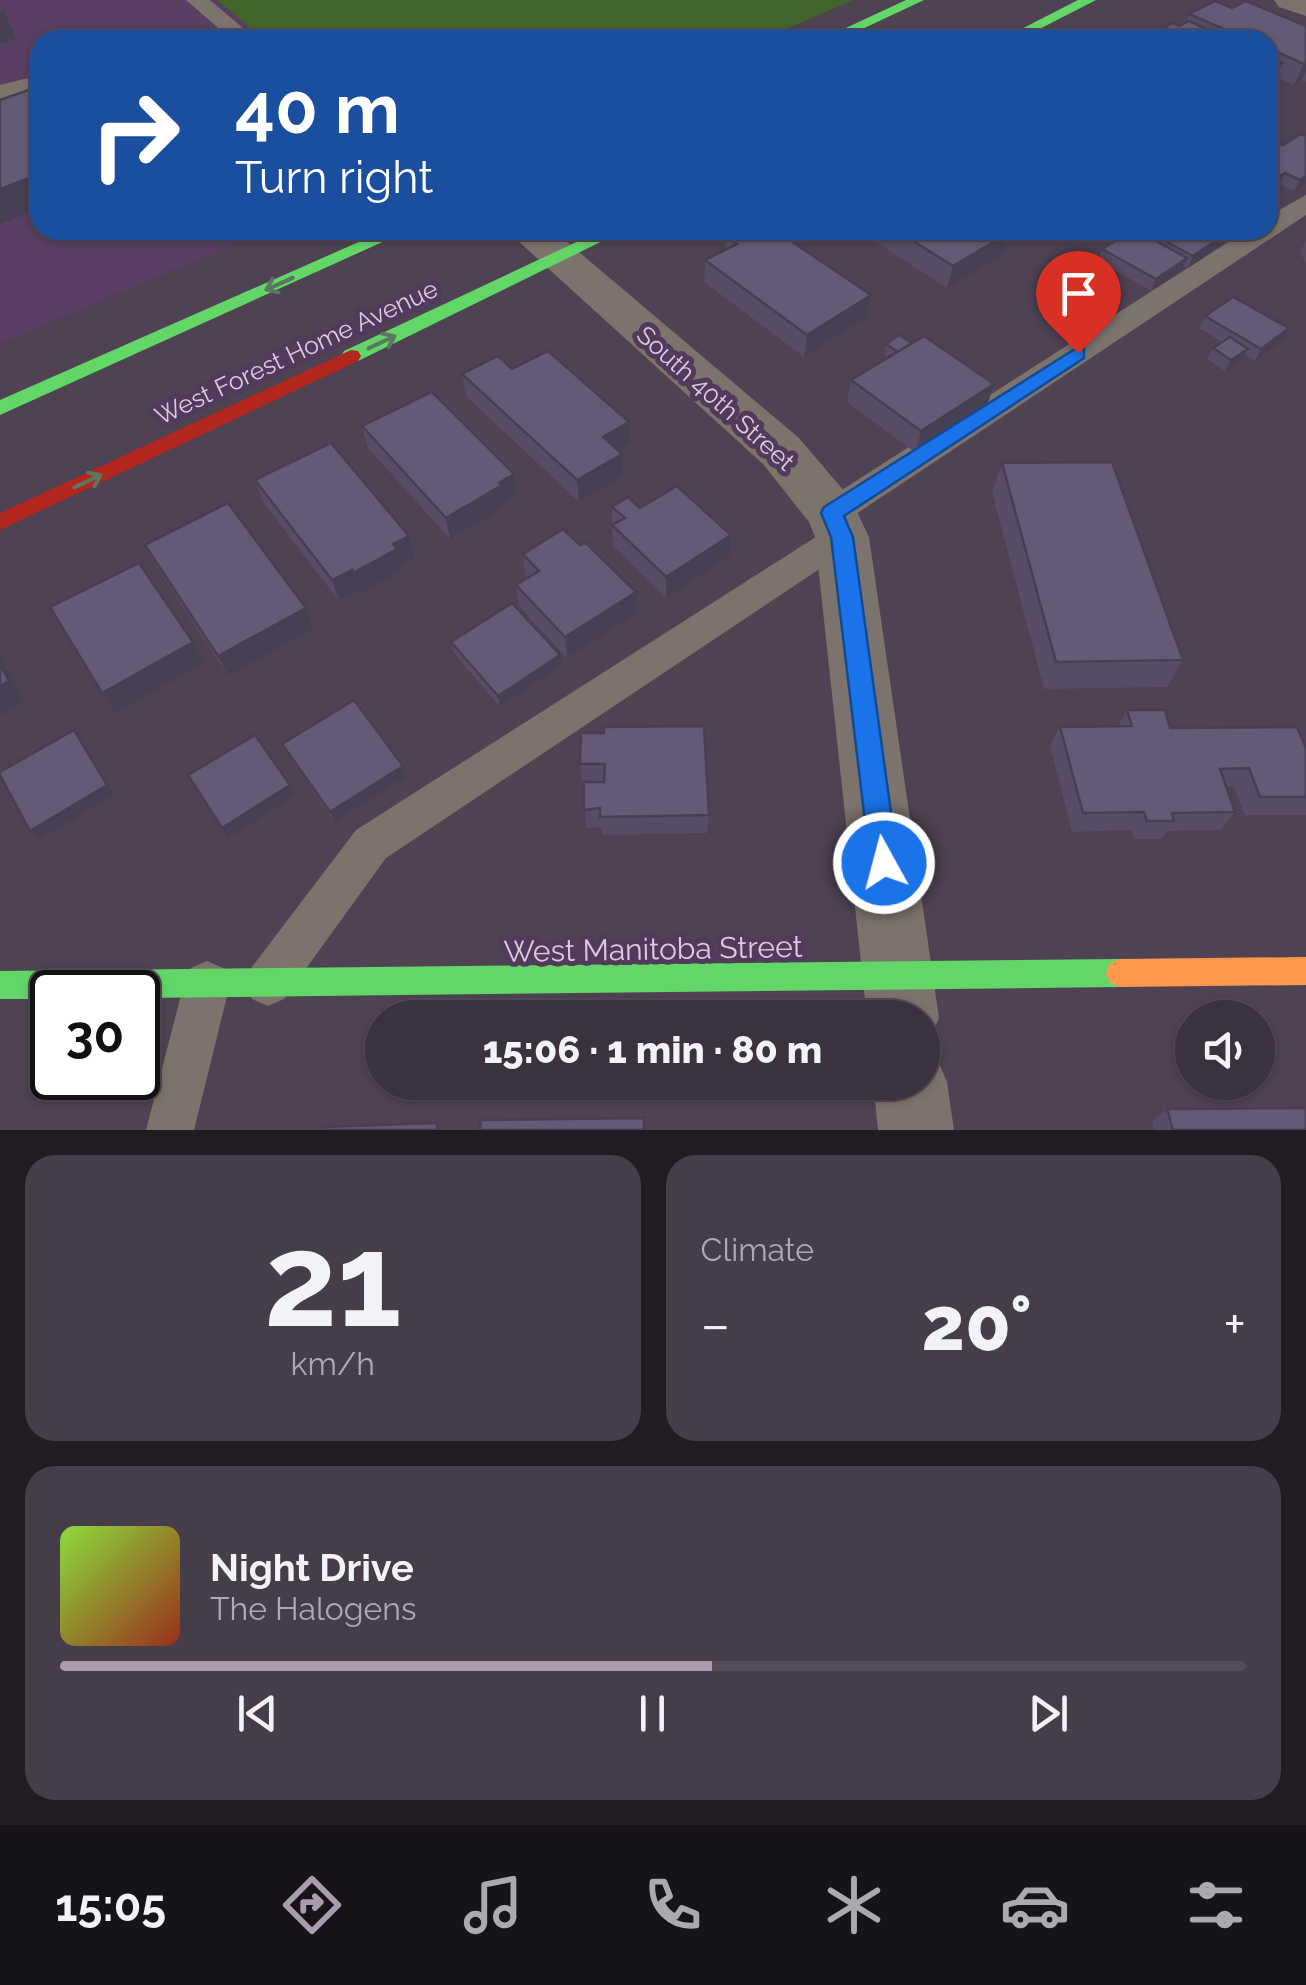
<!DOCTYPE html>
<meta charset="utf-8">
<style>
body{margin:0;font-family:Raleway,sans-serif;background:#453e49;color:#f1f3f6;height:100vh;display:flex;flex-direction:column;font-size:38px;white-space:nowrap}
*{box-sizing:border-box;margin:0}
p{font-size:32px;color:#abaab0}
.icon{flex:none;width:55px;height:55px;fill:none;stroke:currentColor;stroke-width:2;stroke-linecap:round;stroke-linejoin:round}
.map{position:relative;height:1130px;overflow:hidden}
.sheet{display:flex;flex-direction:column;gap:25px;padding:25px;background:#201c22;flex:1}
.sheet>*{flex:none}
.guide{position:absolute;left:30px;top:30px;width:1248px;height:210px;border-radius:30px;box-shadow:0 2px 8px #0004,0 0 0 2px #544d58;background:#1a4fa0;color:#fff;overflow:hidden}
.controls{position:absolute;left:1175px;top:1000px;display:grid;gap:20px}
.controls a{display:grid;place-items:center;width:100px;height:100px;border-radius:50%;background:#3a323e;box-shadow:0 2px 8px #0004,0 0 0 2px #544d58;font-size:50px}
.speed{position:absolute;left:30px;top:970px;display:flex;gap:20px;font-size:50px;font-weight:700;text-align:center}
.speed>*{display:grid;place-content:center;width:130px;height:130px;border-radius:50%;background:#3a323e;box-shadow:0 2px 8px #0004,0 0 0 2px #544d58;line-height:1}
.speed .limit{border:5px solid #111;border-radius:15px;background:#fff;color:#111}
.pin{position:absolute;display:grid;place-items:center;width:85px;height:85px;color:#fff;margin:-102px -42px;border-radius:50% 50% 50% 0;rotate:-45deg;box-shadow:0 0 10px #0007}
.pin .icon{rotate:45deg}
.me{position:absolute;width:110px;margin:-55px;rotate:353deg;stroke-linejoin:round;filter:drop-shadow(0 0 8px #0008)}
.turn{display:flex;align-items:center;gap:35px;height:210px;padding:0 40px;font-size:45px}
.turn .icon{width:130px;height:130px;stroke-width:2.5}
.turn b{display:block;font-size:70px;line-height:85px}
.big{font-size:75px;font-weight:800;line-height:1.1}
.sheet .card{flex:1;display:flex;flex-direction:column;justify-content:center;gap:15px;min-width:0;padding:0 35px;border-radius:30px;background:#453e49}
.sheet .dial{align-items:center;gap:0}
.dial b{font-size:130px;line-height:1}
.song{display:flex;align-items:center;gap:30px}
.cover{width:120px;height:120px;border-radius:15px;background:linear-gradient(135deg,hsl(90 70% 55%),hsl(10 70% 35%))}
.played{height:10px;border-radius:5px;background:linear-gradient(90deg,#a99caf 55%,#544d58 55%)}
.keys{display:flex;justify-content:space-around;direction:ltr}
.heat{display:flex;justify-content:space-between;align-items:center;font-size:55px;direction:ltr}
.sheet .tiles{flex:1;display:grid;gap:25px;grid-template-columns:1fr 1fr}
.card:last-child{grid-column:span 2}
.trip{position:absolute;left:365px;top:1000px;width:575px;height:100px;border-radius:50px;background:#3a323e;box-shadow:0 2px 8px #0004,0 0 0 2px #544d58;font-weight:800;line-height:100px;text-align:center}
.dock{display:flex;height:160px;justify-content:space-around;align-items:center;background:#171419;color:#abaab0}
.dock .icon{width:70px;height:70px}
.dock .on{color:#a99caf}
.dock b{font-size:45px;color:#f1f3f6}
.map>svg:first-child{display:block}
.built{fill:#583f63}
.green{fill:#426529}
.lines{fill:none;stroke-linecap:round;stroke-linejoin:round}
.lane{fill:#7d736d;fill-rule:evenodd}
.street{fill:#7d736d;fill-rule:evenodd}
.fast{fill:#63d668;fill-rule:evenodd}
.slow{fill:#ff974d;fill-rule:evenodd}
.jam{fill:#b3261e;fill-rule:evenodd}
.wall{fill:#574d65}
.shaded-wall{fill:#473f52}
.building{fill:#655a75;stroke:#473f52;stroke-width:2.5}
.oneway{stroke:#587860}
.route{fill:#1a73e8;stroke:#114b97;stroke-width:2.5}
.labels{text-anchor:middle;dominant-baseline:central;stroke-width:10;stroke-linejoin:round;paint-order:stroke}
.street-label{font-size:25px;fill:#dacce0;stroke:#513a5b}
.near-street-label{font-size:30px;fill:#dacce0;stroke:#513a5b}
</style>
<div class="map">
<svg width="1306" height="1130" viewBox="0 0 1306 1130">
<rect width="100%" height="100%" fill="#4e4253"/>
<path class="built" d="M 0,0 L 217,0 L 265,40 L 40,40 L 40,230 L 268,230 L 0,344 Z"/>
<path class="green" d="M 217,0 L 853,0 L 760,40 L 265,40 Z"/>
<g class="lines">
<g class="lane">
<path d="M 186,0 L 210,0 L 257,40 L 232,40 Z"/>
<path d="M 40,75 L 40,89 L 0,99 L 0,85 Z"/>
<path d="M 1306,195 L 1306,215 L 844,522 L 832,526 L 820,522 L 815,513 L 820,504 L 1247,230 L 1268,230 L 1268,216 Z"/>
<path d="M 842,524 L 854,528 L 859,537 L 854,546 L 386,858 L 284,999 L 268,1006 L 252,999 L 245,983 L 252,967 L 356,830 L 830,528 Z"/>
<path d="M 207,961 L 223,968 L 230,984 L 194,1130 L 146,1130 L 184,984 L 191,968 Z"/>
</g>
<g class="street">
<path d="M 1274,0 L 1306,0 L 1306,16 L 1279,7 Z"/>
<path d="M 506,230 L 553,230 L 799,438 L 851,499 L 869,537 L 939,1018 L 928,1043 L 922,1046 L 922,1018 L 867,1018 L 815,537 L 809,522 L 763,464 Z"/>
<path d="M 922,1050 L 936,1056 L 947,1082 L 954,1130 L 878,1130 L 873,1082 L 922,1082 Z"/>
</g>
<g class="fast">
<path d="M 906,0 L 924,0 L 839,40 L 820,40 Z"/>
<path d="M 1078,0 L 1096,0 L 1018,40 L 1000,40 Z"/>
<path d="M 386,230 L 409,230 L 0,415 L 0,400 Z"/>
<path d="M 602,230 L 625,230 L 358,361 L 344,361 L 341,356 L 344,351 Z"/>
<path d="M 1120,959 L 1130,963 L 1134,973 L 1130,983 L 1120,987 L 138,998 L 138,992 L 52,992 L 52,999 L 0,999 L 0,971 Z"/>
</g>
<path class="slow" d="M 1306,957 L 1306,985 L 1120,987 L 1110,983 L 1106,973 L 1110,963 L 1120,959 Z"/>
<path class="jam" d="M 351,350 L 358,351 L 361,356 L 358,361 L 0,530 L 0,513 Z"/>
</g>
<g class="wall">
<path d="M 1232,8 L 1306,26 L 1306,82 L 1302,80 L 1294,85 L 1276,77 L 1273,84 L 1268,87 L 1268,40 L 1141,40 L 1186,22 L 1189,14 Z"/>
<path d="M 1268,148 L 1306,184 L 1294,191 L 1280,184 L 1268,192 Z"/>
<path d="M 858,230 L 1009,230 L 1006,231 L 1009,233 L 1003,255 L 947,288 Z"/>
<path d="M 1145,230 L 1219,247 L 1188,268 L 1184,266 L 1182,270 L 1151,291 L 1098,261 L 1102,249 L 1143,234 Z"/>
<path d="M 726,236 L 871,295 L 867,317 L 804,357 L 704,282 L 705,260 L 726,250 Z"/>
<path d="M 1306,241 L 1306,263 L 1300,252 Z"/>
<path d="M 1048,285 L 1120,298 L 1116,310 L 1092,326 L 1044,297 Z"/>
<path d="M 1205,316 L 1283,340 L 1255,361 L 1245,355 L 1242,361 L 1225,371 L 1207,359 L 1213,348 L 1222,342 L 1199,328 Z"/>
<path d="M 886,344 L 987,406 L 916,453 L 847,402 L 851,380 L 887,358 L 884,356 Z"/>
<path d="M 512,369 L 630,444 L 618,451 L 623,476 L 579,502 L 466,396 L 462,374 Z"/>
<path d="M 362,426 L 514,474 L 517,496 L 505,503 L 506,506 L 450,539 L 368,448 Z"/>
<path d="M 1002,463 L 1183,660 L 1167,687 L 1044,689 L 992,492 Z"/>
<path d="M 255,480 L 415,558 L 401,565 L 402,570 L 360,594 L 359,591 L 339,601 L 263,502 Z"/>
<path d="M 612,507 L 640,508 L 731,535 L 730,556 L 666,598 L 613,546 Z"/>
<path d="M 145,545 L 306,608 L 314,629 L 228,676 L 156,566 Z"/>
<path d="M 580,545 L 636,613 L 567,658 L 519,606 L 516,585 L 528,578 L 525,575 L 523,554 Z"/>
<path d="M 451,642 L 562,666 L 500,707 L 454,653 Z"/>
<path d="M 1127,710 L 1170,728 L 1306,748 L 1306,815 L 1245,815 L 1234,787 L 1226,787 L 1235,812 L 1220,830 L 1167,831 L 1161,839 L 1134,839 L 1132,830 L 1072,832 L 1050,746 L 1060,727 L 1118,726 Z"/>
<path d="M 581,733 L 709,815 L 707,833 L 602,835 L 601,827 L 586,828 L 584,783 L 582,783 L 580,764 Z"/>
<path d="M 282,744 L 403,766 L 407,776 L 335,822 L 287,754 Z"/>
<path d="M 1167,1109 L 1306,1130 L 1154,1130 L 1152,1122 Z"/>
</g>
<g class="shaded-wall">
<path d="M 4,11 L 16,39 L 0,44 L 0,12 Z"/>
<path d="M 1306,62 L 1306,71 L 1302,80 L 1294,85 L 1304,64 Z"/>
<path d="M 1282,63 L 1273,84 L 1268,87 L 1268,71 Z"/>
<path d="M 1285,173 L 1280,184 L 1268,192 L 1268,184 Z"/>
<path d="M 40,174 L 40,209 L 0,224 L 0,189 Z"/>
<path d="M 1306,176 L 1306,184 L 1294,191 L 1300,180 Z"/>
<path d="M 1009,233 L 1003,255 L 947,288 L 953,266 Z"/>
<path d="M 1224,235 L 1219,247 L 1188,268 L 1193,256 Z"/>
<path d="M 1187,258 L 1182,270 L 1151,291 L 1156,279 Z"/>
<path d="M 871,295 L 867,317 L 804,357 L 807,335 Z"/>
<path d="M 1120,298 L 1116,310 L 1092,326 L 1096,314 Z"/>
<path d="M 1289,328 L 1283,340 L 1255,361 L 1261,349 Z"/>
<path d="M 1248,349 L 1242,361 L 1225,371 L 1231,360 Z"/>
<path d="M 994,384 L 987,406 L 916,453 L 921,431 Z"/>
<path d="M 629,422 L 630,444 L 604,459 L 603,437 Z"/>
<path d="M 622,454 L 623,476 L 579,502 L 577,480 Z"/>
<path d="M 514,474 L 517,496 L 505,503 L 506,506 L 450,539 L 446,518 Z"/>
<path d="M 731,535 L 730,556 L 666,598 L 666,577 Z"/>
<path d="M 409,536 L 415,558 L 401,565 L 402,570 L 360,594 L 353,573 L 393,544 Z"/>
<path d="M 352,570 L 359,591 L 339,601 L 332,580 Z"/>
<path d="M 636,592 L 636,613 L 567,658 L 565,637 Z"/>
<path d="M 306,608 L 314,629 L 228,676 L 218,656 Z"/>
<path d="M 193,642 L 204,663 L 115,713 L 102,693 Z"/>
<path d="M 560,655 L 562,666 L 500,707 L 498,696 Z"/>
<path d="M 0,656 L 24,701 L 0,715 Z"/>
<path d="M 74,730 L 114,795 L 39,840 L 30,831 Z"/>
<path d="M 403,766 L 407,776 L 335,822 L 330,812 Z"/>
<path d="M 290,785 L 295,795 L 228,838 L 222,828 Z"/>
</g>
<g class="building">
<path d="M 1215,1 L 1232,8 L 1246,1 L 1306,26 L 1306,62 L 1304,64 L 1268,48 L 1268,40 L 1249,40 L 1189,14 Z"/>
<path d="M 1189,21 L 1231,40 L 1141,40 L 1173,23 L 1179,26 Z"/>
<path d="M 1268,56 L 1282,63 L 1268,71 Z"/>
<path d="M 40,86 L 40,174 L 0,189 L 0,100 Z"/>
<path d="M 1301,134 L 1306,136 L 1306,176 L 1300,180 L 1285,173 L 1268,184 L 1268,148 L 1276,142 L 1283,145 Z"/>
<path d="M 738,230 L 775,230 L 871,295 L 807,335 L 705,260 L 737,244 L 726,236 Z"/>
<path d="M 896,230 L 1004,230 L 1009,233 L 953,266 Z"/>
<path d="M 1133,230 L 1136,230 L 1187,258 L 1156,279 L 1102,249 Z"/>
<path d="M 1145,230 L 1215,230 L 1224,235 L 1193,256 Z"/>
<path d="M 1072,270 L 1120,298 L 1096,314 L 1048,285 Z"/>
<path d="M 1233,297 L 1289,328 L 1261,349 L 1205,316 Z"/>
<path d="M 899,335 L 912,343 L 898,352 L 886,344 Z"/>
<path d="M 924,336 L 994,384 L 921,431 L 851,380 Z"/>
<path d="M 1230,337 L 1248,349 L 1231,360 L 1213,348 Z"/>
<path d="M 548,351 L 629,422 L 603,437 L 622,454 L 577,480 L 462,374 L 498,356 L 512,369 Z"/>
<path d="M 432,392 L 514,474 L 499,483 L 502,485 L 446,518 L 362,426 Z"/>
<path d="M 331,443 L 409,536 L 393,544 L 397,549 L 353,573 L 352,570 L 332,580 L 255,480 Z"/>
<path d="M 1112,462 L 1183,660 L 1056,662 L 1002,463 Z"/>
<path d="M 677,486 L 731,535 L 666,577 L 612,525 L 625,518 L 612,507 L 628,497 L 640,508 Z"/>
<path d="M 228,503 L 306,608 L 218,656 L 145,545 Z"/>
<path d="M 563,529 L 580,545 L 586,543 L 636,592 L 565,637 L 516,585 L 539,571 L 523,554 Z"/>
<path d="M 139,563 L 193,642 L 102,693 L 50,607 Z"/>
<path d="M 512,603 L 560,655 L 498,696 L 451,642 Z"/>
<path d="M 0,664 L 9,681 L 0,686 Z"/>
<path d="M 354,700 L 403,766 L 330,812 L 282,744 Z"/>
<path d="M 1127,710 L 1165,710 L 1170,728 L 1297,727 L 1306,748 L 1306,797 L 1260,797 L 1249,768 L 1220,769 L 1235,812 L 1172,813 L 1174,821 L 1147,821 L 1144,812 L 1083,813 L 1060,727 L 1132,726 Z"/>
<path d="M 704,726 L 709,815 L 600,817 L 600,808 L 584,810 L 584,782 L 604,782 L 605,764 L 580,764 L 581,733 L 604,733 L 604,727 Z"/>
<path d="M 74,730 L 107,785 L 30,831 L 0,775 L 0,772 Z"/>
<path d="M 255,735 L 290,785 L 222,828 L 188,775 Z"/>
<path d="M 1306,1108 L 1306,1130 L 1173,1130 L 1167,1109 Z"/>
<path d="M 644,1118 L 644,1130 L 480,1130 L 481,1120 Z"/>
<path d="M 437,1123 L 437,1130 L 324,1130 L 324,1127 Z"/>
</g>
<defs><path id="oneway-shaft" d="M-6 0H5M1.5-3L5.5 0L1.5 3" fill="none" stroke-width="1.6" stroke-linecap="round" stroke-linejoin="round" transform="scale(2.5)"/></defs>
<g class="oneway">
<use href="#oneway-shaft" transform="translate(279 284) rotate(156)"/>
<use href="#oneway-shaft" transform="translate(382 342) rotate(-25)"/>
<use href="#oneway-shaft" transform="translate(88 481) rotate(-25)"/>
</g>
<path class="route" d="M 1078,347 L 1084,348 L 1084,358 L 844,516 L 853,537 L 898,863 L 894,872 L 884,876 L 874,872 L 870,863 L 831,537 L 821,513 L 824,507 Z"/>
<g class="labels">
<g class="street-label">
<text transform="translate(296 352) rotate(-25)">West Forest Home Avenue</text>
<text transform="translate(716 398) rotate(42)">South 40th Street</text>
</g>
<g class="near-street-label">
<text transform="translate(653 949) rotate(-1)">West Manitoba Street</text>
</g>
</g>
</svg>
<div class="controls">
<a><svg class="icon" aria-label="sound" viewBox="0 0 24 24"><path d="M4 9h4l5-4v14l-5-4H4zM17 9q2 3 0 6"/></svg></a>
</div>
<div class="speed"><div class="limit">30</div></div>
<div class="pin" style="left:1078px;top:353px;background:#d93025"><svg class="icon" aria-label="arrive" viewBox="0 0 24 24"><path d="M6 21V4h12l-3 4 3 4H6"/></svg></div>
<svg class="me" style="left:884px;top:863px" viewBox="-20 -20 40 40"><circle r="17" fill="#1a73e8" stroke="#fff" stroke-width="3"/><path d="M0-11L8 9 0 5-8 9z" fill="#fff"/></svg>
<div class="trip">15:06 · 1 min · 80 m</div>
<div class="guide">
<div class="turn"><svg class="icon" aria-label="right" viewBox="0 0 24 24"><path d="M7 20v-9h11M14 6l5 5-5 5"/></svg><div><b>40 m</b>Turn right</div></div>
</div>
</div>
<section class="sheet">
<div class="tiles">
<div class="card dial"><b>21</b><p>km/h</p></div>
<div class="card"><p>Climate</p>
<div class="heat"><a>−</a><b class="big">20°</b><a>+</a></div>
</div>
<div class="card">
<div class="song"><i class="cover"></i><div><b>Night Drive</b><p>The Halogens</p></div></div>
<div class="played"></div>
<div class="keys"><svg class="icon" aria-label="previous" viewBox="0 0 24 24"><path d="M18 5L8 12l10 7zM5 5v14"/></svg><svg class="icon" aria-label="pause" viewBox="0 0 24 24"><path d="M8 5v14M16 5v14"/></svg><svg class="icon" aria-label="next" viewBox="0 0 24 24"><path d="M6 5l10 7-10 7zM19 5v14"/></svg></div>
</div>
</div>
</section>
<nav class="dock">
<b>15:05</b>
<svg class="icon on" aria-label="directions" viewBox="0 0 24 24"><path d="M12 3l9 9-9 9-9-9zM9 14v-3h6M13 9l2 2-2 2"/></svg>
<svg class="icon" aria-label="music" viewBox="0 0 24 24"><path d="M9 18V5l10-2v13"/><circle cx="6" cy="18" r="3"/><circle cx="16" cy="16" r="3"/></svg>
<svg class="icon" aria-label="phone" viewBox="0 0 24 24"><path d="M5 4h4l2 5-3 2q2 4 5 5l2-3 5 2v4C11 20 4 13 5 4z"/></svg>
<svg class="icon" aria-label="climate" viewBox="0 0 24 24"><path d="M12 3v18M4 7l16 10M4 17L20 7"/></svg>
<svg class="icon" aria-label="car" viewBox="0 0 24 24"><path d="M5 17H2v-5l4-1 3-4h7l3 4 3 1v5h-3M9 17h6M6 11h13"/><circle cx="7" cy="17" r="2"/><circle cx="17" cy="17" r="2"/></svg>
<svg class="icon" aria-label="filters" viewBox="0 0 24 24"><path d="M4 7h16M4 17h16"/><circle cx="9" cy="7" r="2"/><circle cx="15" cy="17" r="2"/></svg>
</nav>
